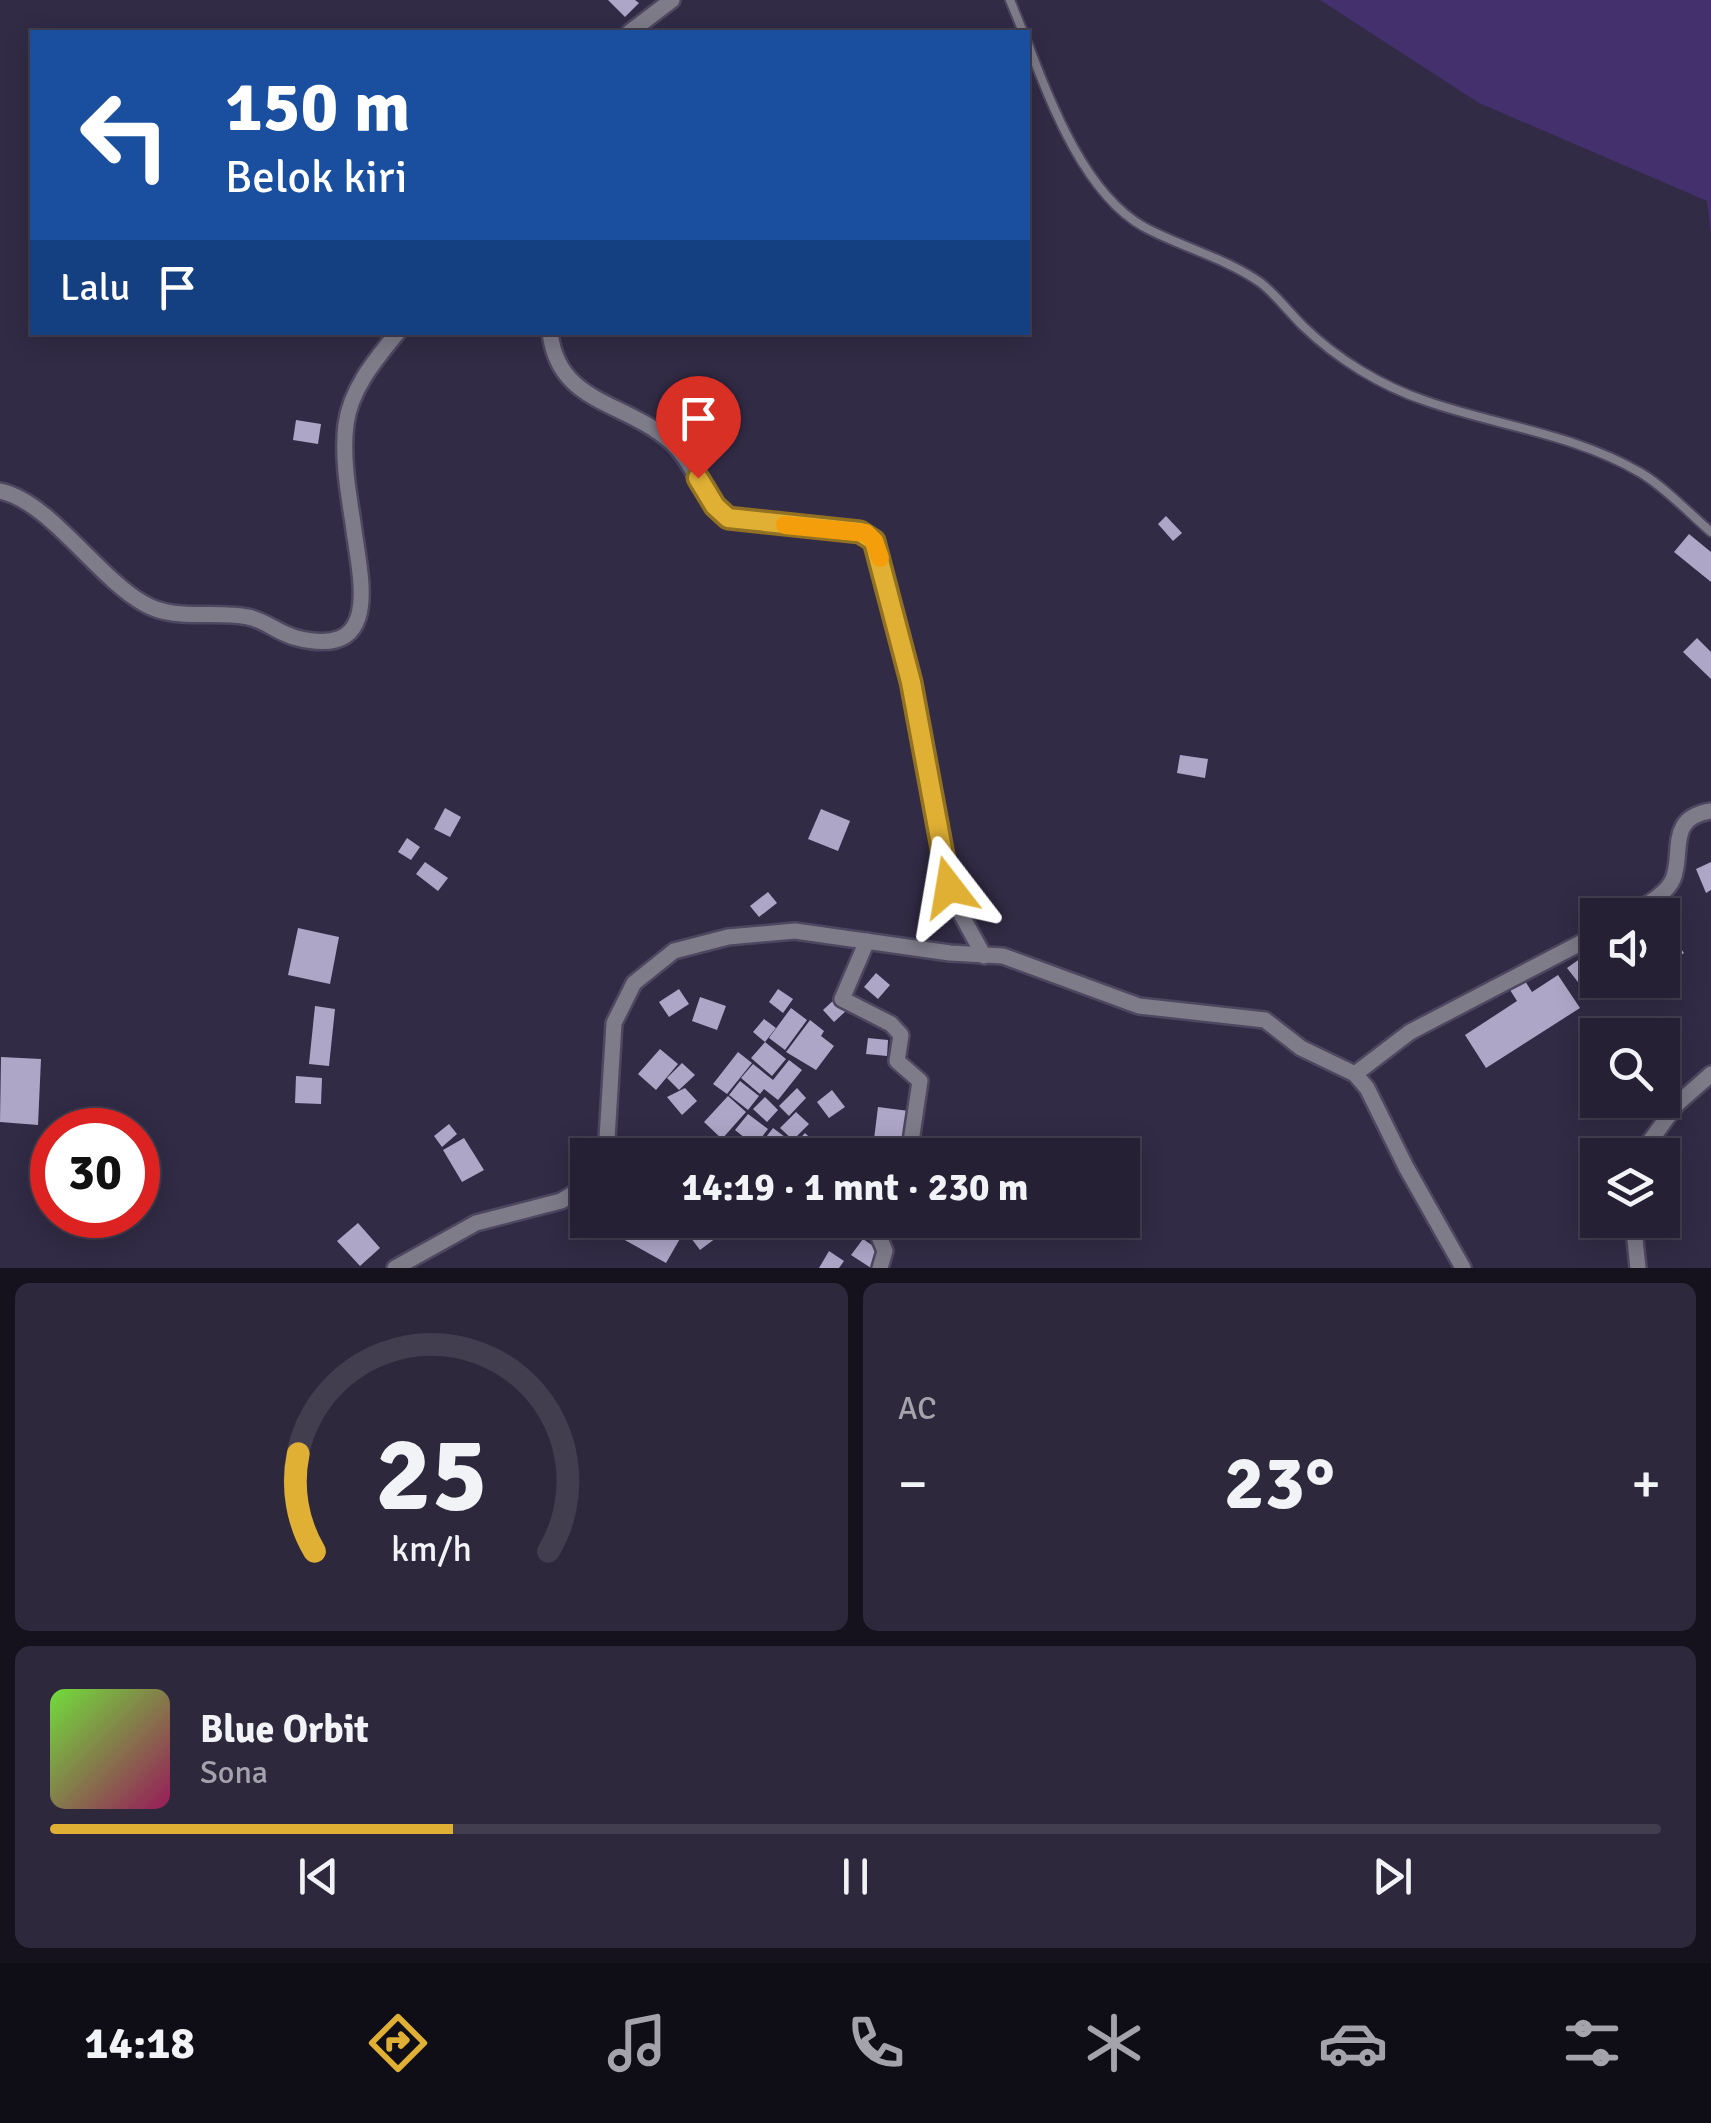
<!DOCTYPE html>
<html lang="id">
<meta charset="utf-8">
<style>
body{margin:0;font-family:Signika,sans-serif;background:#2e283c;color:#f1f3f6;height:100vh;display:flex;flex-direction:column;font-size:38px;white-space:nowrap}
*{box-sizing:border-box;margin:0}
p{font-size:32px;color:#a4a3ac}
.icon{flex:none;width:55px;height:55px;fill:none;stroke:currentColor;stroke-width:2;stroke-linecap:round;stroke-linejoin:round}
.map{position:relative;height:1268px;overflow:hidden}
.details{display:flex;flex-direction:column;gap:15px;padding:15px;background:#15121d;flex:1}
.details>*{flex:none}
.banner{position:absolute;left:30px;top:30px;width:1000px;height:305px;border-radius:0px;box-shadow:0 5px 25px #0003,0 0 0 2px #423e4f;background:#1a4fa0;color:#fff;overflow:hidden}
.buttons{position:absolute;left:1580px;top:898px;display:grid;gap:20px}
.buttons a{display:grid;place-items:center;width:100px;height:100px;border-radius:0px;background:#262034;box-shadow:0 5px 25px #0003,0 0 0 2px #423e4f;font-size:50px}
.speed{position:absolute;left:30px;top:1108px;display:flex;gap:20px;font-size:50px;font-weight:700;text-align:center}
.speed>*{display:grid;place-content:center;width:130px;height:130px;border-radius:50%;background:#262034;box-shadow:0 5px 25px #0003,0 0 0 2px #423e4f;line-height:1}
.speed .limit{border:15px solid #d22;background:#fff;color:#111}
.pin{position:absolute;display:grid;place-items:center;width:85px;height:85px;color:#fff;margin:-102px -42px;border-radius:50% 50% 50% 0;rotate:-45deg;box-shadow:0 0 10px #0007}
.pin .icon{rotate:45deg}
.me{position:absolute;width:110px;margin:-55px;rotate:346deg;stroke-linejoin:round;filter:drop-shadow(0 0 8px #0008)}
.turn{display:flex;align-items:center;gap:35px;height:210px;padding:0 30px;font-size:45px}
.turn .icon{width:130px;height:130px;stroke-width:2.5}
.turn b{display:block;font-size:70px;line-height:85px}
.then{display:flex;align-items:center;height:95px;padding:0 30px;background:#0003;gap:20px;font-size:38px}
.big{font-size:75px;font-weight:700;line-height:1.1}
.details .tile{flex:1;display:flex;flex-direction:column;justify-content:center;gap:15px;min-width:0;padding:0 35px;border-radius:15px;background:#2e283c}
.details .dial{align-items:center;gap:0}
.dial svg{height:260px;overflow:visible;fill:none;stroke:#423e4f;stroke-width:7;stroke-linecap:round;text-anchor:middle}
.dial text{fill:#f1f3f6;stroke:none}
.song{display:flex;align-items:center;gap:30px}
.cover{width:120px;height:120px;border-radius:15px;background:linear-gradient(135deg,hsl(100 70% 55%),hsl(330 70% 35%))}
.played{height:10px;border-radius:5px;background:linear-gradient(90deg,#e0b034 25%,#423e4f 25%)}
.keys{display:flex;justify-content:space-around;direction:ltr}
.heat{display:flex;justify-content:space-between;align-items:center;font-size:55px;direction:ltr}
.details .tiles{flex:1;display:grid;gap:15px;grid-template-columns:1fr 1fr}
.tile:last-child{grid-column:span 2}
.trip{position:absolute;left:570px;top:1138px;width:570px;height:100px;border-radius:0px;background:#262034;box-shadow:0 5px 25px #0003,0 0 0 2px #423e4f;font-weight:700;line-height:100px;text-align:center}
.dock{display:flex;height:160px;justify-content:space-around;align-items:center;background:#0f0d15;color:#a4a3ac}
.dock .icon{width:70px;height:70px}
.dock .current{color:#e0b034}
.dock b{font-size:45px;color:#f1f3f6}
.map>svg:first-child{display:block}
.green{fill:#43306c}
.building{fill:#aea6c7}
.lines{fill:none;stroke-linecap:round;stroke-linejoin:round}
.lane-casing{stroke:#4d4760;stroke-width:12}
.street-casing{stroke:#4d4760;stroke-width:20}
.lane{stroke:#7f7c8a;stroke-width:8}
.street{stroke:#7f7c8a;stroke-width:15}
.route-casing{stroke:#927222;stroke-width:25}
.route{stroke:#e0b034;stroke-width:18}
.slow{stroke:#f59e0b;stroke-width:18}
</style>
<div class="map">
<svg width="1711" height="1268" viewBox="0 0 1711 1268">
<rect width="100%" height="100%" fill="#322b46"/>
<path class="green" d="M 1320,0 L 1711,0 L 1711,234 L 1707,201 L 1479,103 Z"/>
<g class="building">
<path d="M 608,0 L 635,0 L 639,3 L 625,17 Z"/>
<path d="M 296,420 L 321,424 L 318,444 L 293,440 Z"/>
<path d="M 1166,516 L 1182,533 L 1173,541 L 1158,524 Z"/>
<path d="M 1689,534 L 1711,552 L 1711,582 L 1674,552 Z"/>
<path d="M 1697,638 L 1711,652 L 1711,679 L 1683,652 Z"/>
<path d="M 1180,755 L 1208,759 L 1205,778 L 1177,773 Z"/>
<path d="M 445,808 L 461,817 L 450,837 L 434,829 Z"/>
<path d="M 821,809 L 850,821 L 838,851 L 808,839 Z"/>
<path d="M 407,838 L 420,847 L 411,860 L 398,852 Z"/>
<path d="M 425,862 L 448,878 L 438,891 L 416,874 Z"/>
<path d="M 1711,862 L 1711,890 L 1706,893 L 1696,869 Z"/>
<path d="M 768,892 L 777,903 L 759,917 L 750,906 Z"/>
<path d="M 1662,922 L 1684,953 L 1662,968 Z"/>
<path d="M 298,928 L 339,937 L 330,984 L 288,975 Z"/>
<path d="M 1581,958 L 1601,985 L 1588,995 L 1567,968 Z"/>
<path d="M 876,973 L 890,985 L 878,999 L 864,987 Z"/>
<path d="M 1558,975 L 1580,1008 L 1486,1068 L 1465,1035 L 1517,1001 L 1510,990 L 1525,981 L 1532,992 Z"/>
<path d="M 1602,980 L 1639,980 L 1613,997 Z"/>
<path d="M 679,989 L 689,1004 L 669,1017 L 659,1002 Z"/>
<path d="M 778,989 L 793,999 L 783,1013 L 769,1002 Z"/>
<path d="M 700,997 L 726,1006 L 717,1030 L 692,1021 Z"/>
<path d="M 836,998 L 847,1010 L 834,1022 L 823,1010 Z"/>
<path d="M 315,1006 L 335,1009 L 329,1066 L 309,1064 Z"/>
<path d="M 791,1008 L 807,1020 L 785,1050 L 769,1038 Z"/>
<path d="M 764,1019 L 776,1028 L 765,1042 L 753,1032 Z"/>
<path d="M 810,1020 L 824,1031 L 821,1036 L 834,1046 L 816,1070 L 786,1052 Z"/>
<path d="M 868,1038 L 888,1040 L 887,1056 L 866,1054 Z"/>
<path d="M 765,1042 L 786,1059 L 772,1076 L 751,1058 Z"/>
<path d="M 660,1049 L 678,1064 L 656,1090 L 638,1074 Z"/>
<path d="M 738,1052 L 752,1063 L 727,1094 L 713,1084 Z"/>
<path d="M 1,1057 L 41,1059 L 38,1125 L 0,1122 Z"/>
<path d="M 789,1060 L 802,1070 L 778,1100 L 764,1089 L 760,1094 L 741,1078 L 753,1064 L 773,1080 Z"/>
<path d="M 682,1063 L 695,1075 L 679,1090 L 667,1078 Z"/>
<path d="M 296,1076 L 322,1078 L 321,1104 L 295,1103 Z"/>
<path d="M 740,1081 L 759,1096 L 748,1110 L 729,1095 Z"/>
<path d="M 685,1088 L 697,1101 L 682,1115 L 667,1097 Z"/>
<path d="M 797,1088 L 806,1098 L 789,1116 L 779,1106 Z"/>
<path d="M 832,1090 L 845,1107 L 829,1118 L 817,1102 Z"/>
<path d="M 728,1096 L 746,1112 L 722,1139 L 704,1122 Z"/>
<path d="M 765,1097 L 778,1110 L 767,1122 L 753,1109 Z"/>
<path d="M 878,1107 L 909,1111 L 905,1143 L 874,1139 Z"/>
<path d="M 796,1112 L 809,1124 L 793,1140 L 780,1128 Z"/>
<path d="M 748,1114 L 768,1129 L 755,1146 L 735,1130 Z"/>
<path d="M 449,1124 L 457,1134 L 442,1147 L 434,1136 Z"/>
<path d="M 773,1128 L 789,1140 L 777,1155 L 765,1155 L 757,1149 Z"/>
<path d="M 805,1133 L 821,1148 L 815,1155 L 801,1155 L 792,1147 Z"/>
<path d="M 464,1138 L 484,1170 L 462,1182 L 443,1150 Z"/>
<path d="M 622,1220 L 683,1220 L 689,1223 L 666,1263 L 614,1234 Z"/>
<path d="M 358,1223 L 380,1248 L 360,1266 L 337,1241 Z"/>
<path d="M 710,1223 L 720,1235 L 700,1250 L 691,1238 Z"/>
<path d="M 863,1239 L 882,1252 L 871,1268 L 851,1255 Z"/>
<path d="M 829,1251 L 844,1261 L 839,1268 L 819,1268 Z"/>
</g>
<g class="lines">
<g class="lane-casing">
<g id="lane">
<path d="M 1010,0 L 1023,32"/>
<path d="M 1028,44 C 1051,104 1085,194 1144,227 C 1181,247 1226,258 1261,283 C 1276,295 1289,312 1303,326 C 1337,359 1381,386 1426,401 C 1498,426 1575,434 1641,473 C 1667,489 1689,513 1711,532"/>
</g>
</g>
<g class="street-casing">
<g id="street">
<path d="M 630,32 L 672,0"/>
<path d="M 550,332 C 558,405 625,400 672,443 C 695,464 703,500 728,518 L 860,532 L 872,538 L 911,682 L 944,872 L 956,905 L 984,956"/>
<path d="M 0,491 C 49,501 96,576 143,603 C 174,622 213,610 248,617 C 265,620 279,634 297,638 C 385,660 359,574 353,523 C 348,491 342,457 346,424 C 351,388 376,359 398,332"/>
<path d="M 1631,915 C 1644,906 1667,894 1673,879 C 1684,852 1666,818 1711,811"/>
<path d="M 867,941 L 842,999 L 891,1024 L 901,1035 L 897,1061 L 920,1081 L 909,1155"/>
<path d="M 1355,1074 L 1410,1032 L 1598,934"/>
<path d="M 606,1155 L 614,1023 L 634,983 L 674,951 L 728,937 L 795,931 L 950,953 L 1003,956 L 1139,1006 L 1265,1020 L 1301,1048 L 1355,1074 L 1367,1088 L 1406,1167 L 1463,1268"/>
<path d="M 1640,1155 L 1677,1104 L 1711,1074"/>
<path d="M 1633,1220 L 1638,1268"/>
<path d="M 395,1268 L 476,1223 L 561,1201 L 588,1185"/>
<path d="M 880,1268 L 885,1251 L 877,1232 L 882,1220"/>
</g>
</g>
<use href="#lane" class="lane"/>
<use href="#street" class="street"/>
</g>
<g class="lines">
<g class="route-casing">
<path id="route" d="M 698,478 L 715,506 L 728,518 L 860,532 L 874,541 L 911,682 L 949,887"/>
</g>
<use href="#route" class="route"/>
<path class="slow" d="M 785,525 L 866,533 L 874,541 L 880,558"/>
</g>
</svg>
<div class="buttons">
<a><svg class="icon" aria-label="sound" viewBox="0 0 24 24"><path d="M4 9h4l5-4v14l-5-4H4zM17 9q2 3 0 6"/></svg></a>
<a><svg class="icon" aria-label="search" viewBox="0 0 24 24"><circle cx="10" cy="10" r="6"/><path d="M15 15l6 6"/></svg></a>
<a><svg class="icon" aria-label="layers" viewBox="0 0 24 24"><path d="M12 4l9 5-9 5-9-5zM3 14l9 5 9-5"/></svg></a>
</div>
<div class="speed"><div class="limit">30</div></div>
<div class="pin" style="left:698px;top:478px;background:#d93025"><svg class="icon" aria-label="arrive" viewBox="0 0 24 24"><path d="M6 21V4h12l-3 4 3 4H6"/></svg></div>
<svg class="me" style="left:949px;top:887px" viewBox="-20 -20 40 40"><path d="M0-17L14 15 0 8-14 15z" fill="#e0b034" stroke="#fff" stroke-width="4"/></svg>
<div class="trip">14:19 · 1 mnt · 230 m</div>
<div class="banner">
<div class="turn"><svg class="icon" aria-label="left" viewBox="0 0 24 24"><path d="M17 20v-9H6M10 6l-5 5 5 5"/></svg><div><b>150 m</b>Belok kiri</div></div>
<div class="then">Lalu<svg class="icon" aria-label="arrive" viewBox="0 0 24 24"><path d="M6 21V4h12l-3 4 3 4H6"/></svg></div>
</div>
</div>
<section class="details">
<div class="tiles">
<div class="tile dial"><svg viewBox="0 0 100 80">
<path d="M14 69A42 42 0 1 1 86 69"/>
<path d="M14 69A42 42 0 0 1 9 39" stroke="#e0b034"/>
<text x="50" y="56" font-size="32" font-weight="700">25</text>
<text x="50" y="72" font-size="11">km/h</text>
</svg></div>
<div class="tile"><p>AC</p>
<div class="heat"><a>−</a><b class="big">23°</b><a>+</a></div>
</div>
<div class="tile">
<div class="song"><i class="cover"></i><div><b>Blue Orbit</b><p>Sona</p></div></div>
<div class="played"></div>
<div class="keys"><svg class="icon" aria-label="previous" viewBox="0 0 24 24"><path d="M18 5L8 12l10 7zM5 5v14"/></svg><svg class="icon" aria-label="pause" viewBox="0 0 24 24"><path d="M8 5v14M16 5v14"/></svg><svg class="icon" aria-label="next" viewBox="0 0 24 24"><path d="M6 5l10 7-10 7zM19 5v14"/></svg></div>
</div>
</div>
</section>
<nav class="dock">
<b>14:18</b>
<svg class="icon current" aria-label="directions" viewBox="0 0 24 24"><path d="M12 3l9 9-9 9-9-9zM9 14v-3h6M13 9l2 2-2 2"/></svg>
<svg class="icon" aria-label="music" viewBox="0 0 24 24"><path d="M9 18V5l10-2v13"/><circle cx="6" cy="18" r="3"/><circle cx="16" cy="16" r="3"/></svg>
<svg class="icon" aria-label="phone" viewBox="0 0 24 24"><path d="M5 4h4l2 5-3 2q2 4 5 5l2-3 5 2v4C11 20 4 13 5 4z"/></svg>
<svg class="icon" aria-label="climate" viewBox="0 0 24 24"><path d="M12 3v18M4 7l16 10M4 17L20 7"/></svg>
<svg class="icon" aria-label="car" viewBox="0 0 24 24"><path d="M5 17H2v-5l4-1 3-4h7l3 4 3 1v5h-3M9 17h6M6 11h13"/><circle cx="7" cy="17" r="2"/><circle cx="17" cy="17" r="2"/></svg>
<svg class="icon" aria-label="filters" viewBox="0 0 24 24"><path d="M4 7h16M4 17h16"/><circle cx="9" cy="7" r="2"/><circle cx="15" cy="17" r="2"/></svg>
</nav>
